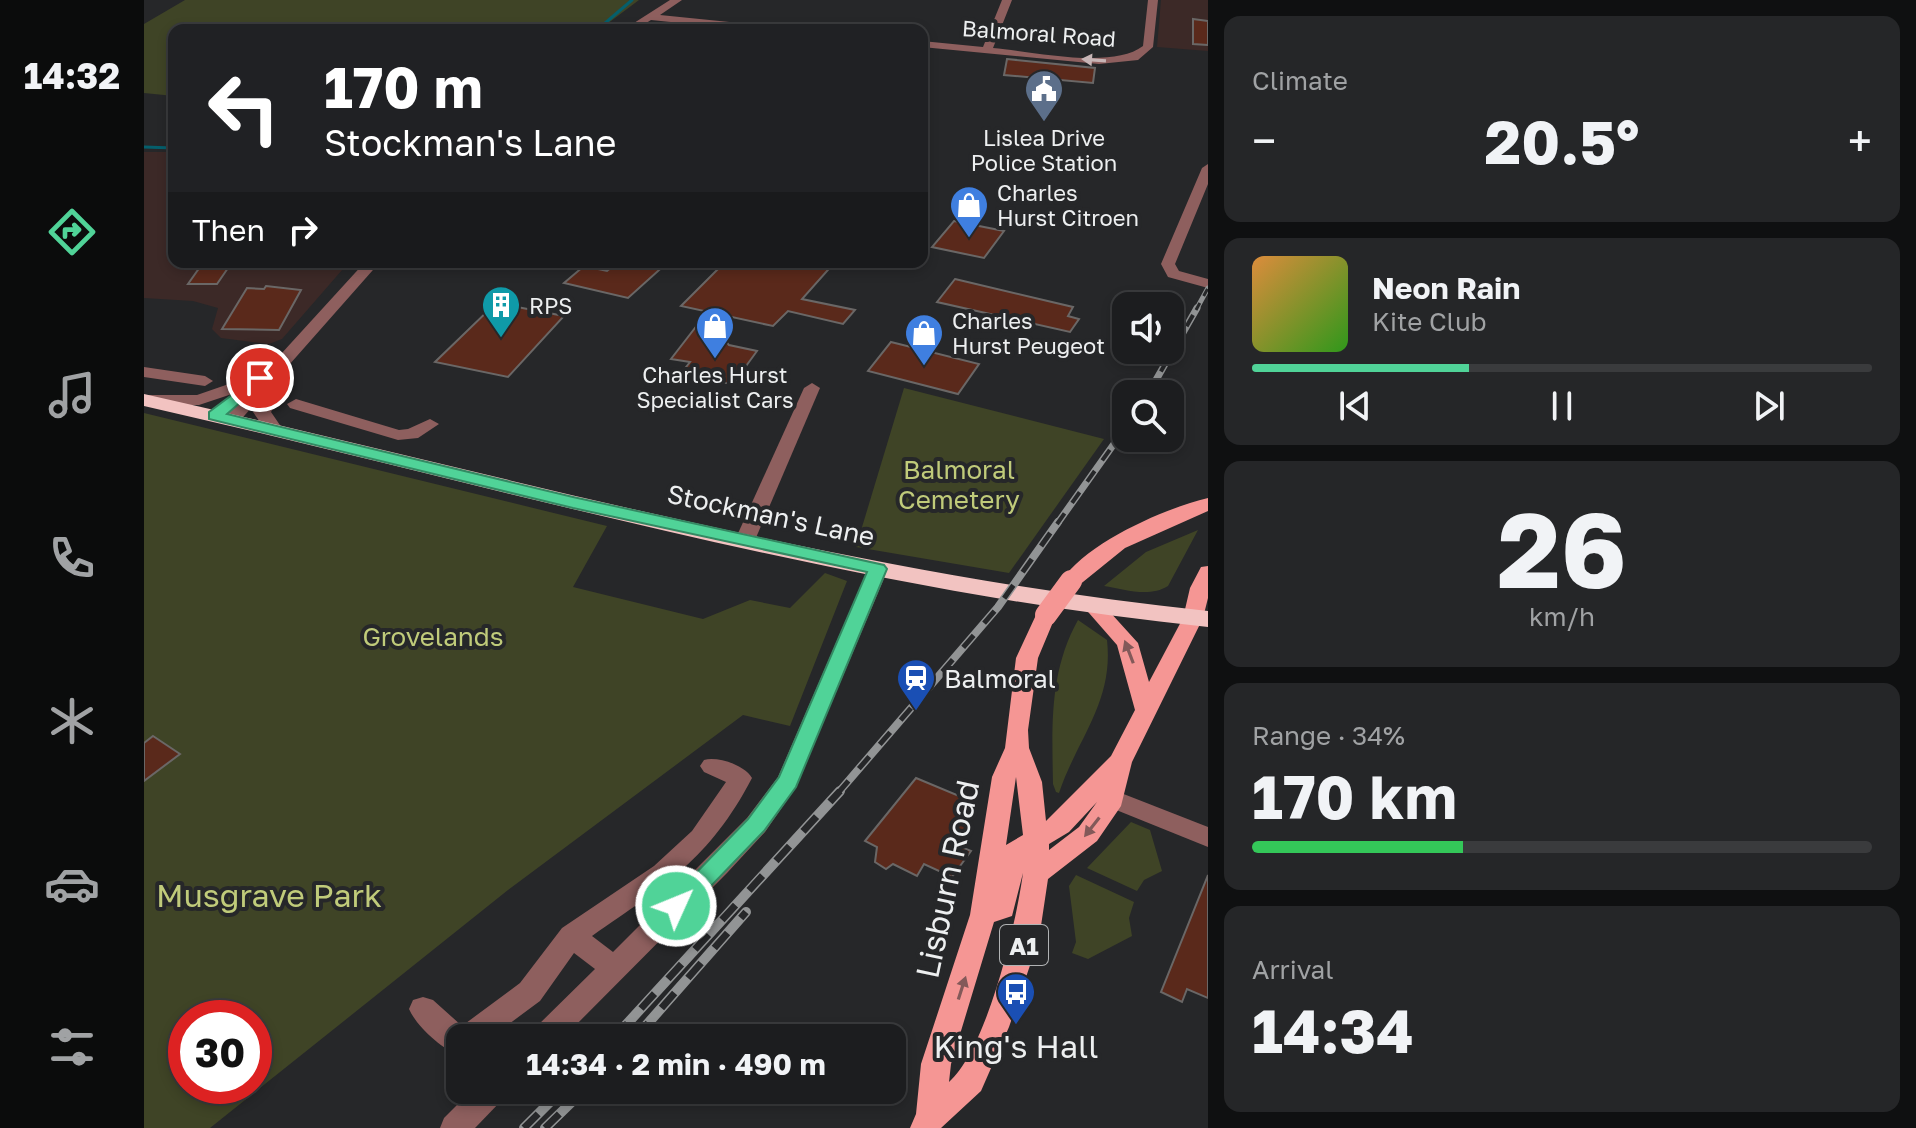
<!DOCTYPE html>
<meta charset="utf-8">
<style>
body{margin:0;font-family:"Golos Text",sans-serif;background:#252628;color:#f1f3f6;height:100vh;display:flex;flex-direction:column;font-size:30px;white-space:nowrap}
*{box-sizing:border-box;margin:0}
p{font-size:26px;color:#a0a2a4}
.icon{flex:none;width:44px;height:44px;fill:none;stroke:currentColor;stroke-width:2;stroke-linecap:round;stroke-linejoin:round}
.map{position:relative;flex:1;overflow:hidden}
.side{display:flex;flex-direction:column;gap:16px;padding:16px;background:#0f1011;width:708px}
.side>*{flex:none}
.banner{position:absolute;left:24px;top:24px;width:760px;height:244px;border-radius:16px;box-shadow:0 4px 12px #0003,0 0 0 2px #3a3b3d;background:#202124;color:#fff;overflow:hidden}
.controls{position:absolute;left:968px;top:292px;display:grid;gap:16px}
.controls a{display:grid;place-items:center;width:72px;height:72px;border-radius:16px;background:#1c1d1f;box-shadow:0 4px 12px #0003,0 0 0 2px #3a3b3d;font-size:40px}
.speed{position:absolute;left:24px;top:1000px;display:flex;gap:16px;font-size:40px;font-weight:700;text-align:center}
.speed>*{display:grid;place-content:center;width:104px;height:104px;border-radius:50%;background:#1c1d1f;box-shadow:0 4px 12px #0003,0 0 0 2px #3a3b3d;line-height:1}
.speed .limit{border:12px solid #d22;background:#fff;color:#111}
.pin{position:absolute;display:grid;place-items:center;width:68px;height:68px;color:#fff;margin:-34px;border:4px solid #fff;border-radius:50%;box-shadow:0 2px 8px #0007}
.me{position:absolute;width:88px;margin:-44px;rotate:46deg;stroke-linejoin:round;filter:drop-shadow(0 0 6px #0008)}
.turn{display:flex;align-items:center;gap:28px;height:168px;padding:0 24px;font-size:36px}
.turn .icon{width:104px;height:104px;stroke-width:2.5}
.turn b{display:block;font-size:56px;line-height:68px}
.then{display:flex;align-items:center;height:76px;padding:0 24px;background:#0003;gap:16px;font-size:30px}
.big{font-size:60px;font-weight:700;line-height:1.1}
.side .widget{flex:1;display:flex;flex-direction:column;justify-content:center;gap:12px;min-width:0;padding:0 28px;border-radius:16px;background:#252628}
.side .dial{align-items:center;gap:0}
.dial b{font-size:104px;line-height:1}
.song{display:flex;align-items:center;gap:24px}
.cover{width:96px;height:96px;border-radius:12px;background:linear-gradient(135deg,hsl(30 70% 55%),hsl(110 70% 35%))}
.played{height:8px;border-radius:4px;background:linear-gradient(90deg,#50d398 35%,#3a3b3d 35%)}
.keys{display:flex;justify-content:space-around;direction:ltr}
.heat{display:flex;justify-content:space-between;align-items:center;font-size:44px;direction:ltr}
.charge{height:12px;border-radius:6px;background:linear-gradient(90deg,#34c759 34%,#3a3b3d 0)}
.trip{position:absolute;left:302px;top:1024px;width:460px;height:80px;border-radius:16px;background:#1c1d1f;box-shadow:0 4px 12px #0003,0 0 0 2px #3a3b3d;font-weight:700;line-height:80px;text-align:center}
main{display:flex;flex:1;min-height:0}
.menu{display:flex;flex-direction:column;width:144px;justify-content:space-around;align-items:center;background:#0b0c0c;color:#a0a2a4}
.menu .icon{width:56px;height:56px}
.menu .current{color:#50d398}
.menu b{font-size:36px;color:#f1f3f6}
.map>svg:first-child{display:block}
.commercial{fill:#3c2927}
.green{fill:#3f4426;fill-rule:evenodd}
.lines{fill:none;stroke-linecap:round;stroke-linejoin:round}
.stream{stroke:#055f6c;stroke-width:3}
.building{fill:#5a291b;stroke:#6a6766;stroke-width:2}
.minor{fill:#8e5f5e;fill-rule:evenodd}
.major{fill:#f59694;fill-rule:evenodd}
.highway{fill:#f2c3c1;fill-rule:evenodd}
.rail-far3-casing{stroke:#929495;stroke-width:5}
.rail-far2-casing{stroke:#929495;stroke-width:7}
.rail-far1-casing{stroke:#929495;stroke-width:8}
.rail-casing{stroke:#929495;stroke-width:10}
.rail-far3{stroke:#262729;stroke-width:3;stroke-dasharray:8;stroke-linecap:butt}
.rail-far2{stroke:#262729;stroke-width:4;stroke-dasharray:13;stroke-linecap:butt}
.rail-far1{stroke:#262729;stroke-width:5;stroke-dasharray:16;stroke-linecap:butt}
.rail{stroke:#262729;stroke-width:7;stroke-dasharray:20;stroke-linecap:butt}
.major-bridge{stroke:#f59694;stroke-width:22}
.oneway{fill:#c7b5b6}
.oneway2{fill:#835959}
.route{fill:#50d398;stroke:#348963;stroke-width:2}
.labels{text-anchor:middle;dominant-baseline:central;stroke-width:8;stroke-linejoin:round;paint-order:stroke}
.far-street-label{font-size:22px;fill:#edeff0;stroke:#262729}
.far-poi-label{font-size:22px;fill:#edeff0;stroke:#262729;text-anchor:start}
.shield{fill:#262729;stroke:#b1b3b4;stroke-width:2}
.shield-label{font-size:24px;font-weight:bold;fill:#edeff0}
.park-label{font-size:26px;fill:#c0cb7a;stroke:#262729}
.street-label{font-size:26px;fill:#edeff0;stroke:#262729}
.poi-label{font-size:26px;fill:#edeff0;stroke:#262729;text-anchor:start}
.near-street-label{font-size:32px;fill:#edeff0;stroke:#262729}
.near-park-label{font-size:32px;fill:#c0cb7a;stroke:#262729}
.near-poi-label{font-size:32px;fill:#edeff0;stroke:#262729}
</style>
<main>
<nav class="menu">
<b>14:32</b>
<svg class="icon current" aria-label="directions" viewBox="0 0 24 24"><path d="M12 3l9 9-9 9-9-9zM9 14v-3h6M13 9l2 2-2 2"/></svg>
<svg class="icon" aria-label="music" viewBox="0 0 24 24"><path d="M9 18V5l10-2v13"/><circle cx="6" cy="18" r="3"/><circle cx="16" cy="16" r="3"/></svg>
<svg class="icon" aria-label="phone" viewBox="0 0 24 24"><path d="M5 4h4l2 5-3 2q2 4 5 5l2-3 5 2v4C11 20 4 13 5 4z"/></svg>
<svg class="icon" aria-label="climate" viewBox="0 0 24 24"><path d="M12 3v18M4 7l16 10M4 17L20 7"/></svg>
<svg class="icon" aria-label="car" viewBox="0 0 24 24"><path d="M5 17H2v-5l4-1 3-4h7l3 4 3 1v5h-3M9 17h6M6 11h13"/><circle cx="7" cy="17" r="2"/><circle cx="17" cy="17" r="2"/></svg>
<svg class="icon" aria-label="filters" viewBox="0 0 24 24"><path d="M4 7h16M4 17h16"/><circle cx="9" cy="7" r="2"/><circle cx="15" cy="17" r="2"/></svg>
</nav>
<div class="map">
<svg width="1064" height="1128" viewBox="0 0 1064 1128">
<rect width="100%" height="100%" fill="#262729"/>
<g class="commercial">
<path d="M 1017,0 L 1064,0 L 1064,51 L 1013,47 Z"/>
<path d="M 0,152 L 30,152 L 30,262 L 205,262 L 138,339 L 125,344 L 77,338 L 68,329 L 74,308 L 49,301 L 0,298 Z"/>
</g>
<g class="green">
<path d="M 41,0 L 495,0 L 455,30 L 30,30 L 30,96 L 0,93 L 0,24 Z"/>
<path d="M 760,388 L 960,439 L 865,573 L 712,547 Z"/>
<path d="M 0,413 L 463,526 L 429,587 L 559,619 L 606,600 L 646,608 L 681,573 L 703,581 L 646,726 L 599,715 L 364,890 L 66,1128 L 0,1128 ZM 42,1018 L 110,1018 L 110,1086 L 42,1086 Z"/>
<path d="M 1054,530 L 1024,586 C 1005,598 980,589 960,586 L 1002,552 Z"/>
<path d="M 934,620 L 963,640 C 970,702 933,739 915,793 L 912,792 L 909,784 C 908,726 905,672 934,620 Z"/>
<path d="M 987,822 L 1006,830 L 1018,871 L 1000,880 L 993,891 L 943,868 Z"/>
<path d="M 932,875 L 990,902 L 985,918 L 988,936 L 944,959 L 928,953 L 932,942 L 925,886 Z"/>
</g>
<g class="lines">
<g class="stream">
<path d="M 453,30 L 488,0"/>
<path d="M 0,147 L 30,148"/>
</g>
</g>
<g class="building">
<path d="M 1049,19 L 1064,21 L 1064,45 L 1049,44 Z"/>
<path d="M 863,59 L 951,68 L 949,83 L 860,75 Z"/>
<path d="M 810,221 L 860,231 L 840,258 L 788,247 Z"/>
<path d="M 474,262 L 524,262 L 484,298 L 420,283 L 440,266 L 463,271 Z"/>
<path d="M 581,262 L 691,262 L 658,299 L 711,310 L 699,324 L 644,311 L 629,326 L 537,306 Z"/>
<path d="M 56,267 L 84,268 L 73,284 L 44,284 Z"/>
<path d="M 811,279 L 929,307 L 924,316 L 935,319 L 926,332 L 793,302 Z"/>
<path d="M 122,286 L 157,290 L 135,330 L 78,329 L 103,288 L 120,289 Z"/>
<path d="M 352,303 L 420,316 L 364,377 L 291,362 Z"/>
<path d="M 561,315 L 585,345 L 613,351 L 589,384 L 535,376 L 546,362 L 527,359 Z"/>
<path d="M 747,342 L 835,364 L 814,394 L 724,371 Z"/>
<path d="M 9,736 L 36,754 L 0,781 L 0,743 Z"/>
<path d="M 772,778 L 832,803 L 817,847 L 827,851 L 808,877 L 780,864 L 773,876 L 749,864 L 742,869 L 731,862 L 733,847 L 721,841 Z"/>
<path d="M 1064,875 L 1064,998 L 1043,989 L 1038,1002 L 1017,992 Z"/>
</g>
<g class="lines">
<g class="minor">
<path d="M 526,0 L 538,0 L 516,15 L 636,27 L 641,30 L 605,30 L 507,20 L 491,30 L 479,30 Z"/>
<path d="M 858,0 L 868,0 L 849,48 C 888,51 968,70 999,46 L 1004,0 L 1014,0 L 1009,47 L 994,60 L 955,64 L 778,47 L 778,41 L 839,47 Z"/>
<path d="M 1064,164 L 1064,184 L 1031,264 L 1035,271 L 1064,279 L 1064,288 L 1024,277 L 1017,264 L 1058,168 Z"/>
<path d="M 221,262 L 236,262 L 130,382 L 140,382 L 142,386 L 127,412 L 140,431 L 137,435 L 125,435 L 109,412 L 123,390 L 93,424 L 87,425 L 78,420 L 106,388 L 55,405 L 0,405 L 0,395 L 53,395 L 105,377 L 116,377 Z"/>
<path d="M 0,367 L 61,376 L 69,381 L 61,386 L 0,377 Z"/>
<path d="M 668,383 L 676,388 L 611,540 L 601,546 L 594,544 L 591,540 L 660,388 Z"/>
<path d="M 152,399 L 255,430 L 264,429 L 286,419 L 295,424 L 274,438 L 254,440 L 146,408 L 143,404 Z"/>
<path d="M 734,563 L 744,569 L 652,787 L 621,832 L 583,873 L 419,1038 L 386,1038 L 390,1029 L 451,969 L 430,953 L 396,1001 L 346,1038 L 316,1038 L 316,1056 C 298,1049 273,1027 265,1009 L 269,1000 L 279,997 L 289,1000 L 318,1026 L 376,983 L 418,928 L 510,866 L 548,831 L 582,782 L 560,772 L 556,766 L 560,760 C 573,756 601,765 608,778 C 565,860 521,885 448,936 L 469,952 L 603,818 L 634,777 L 724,569 Z"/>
<path d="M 954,784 L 1064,827 L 1064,847 L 945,799 L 942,793 L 945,787 Z"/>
<path d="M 328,1090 L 363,1090 L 358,1100 L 331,1128 L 296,1128 L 300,1118 Z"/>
</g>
<g class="major">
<path d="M 1064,498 L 1064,511 L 981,548 L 934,586 L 920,586 L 917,581 C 944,542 1019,509 1064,498 Z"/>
<path d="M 1064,566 L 1064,598 L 1059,618 L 988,762 L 977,806 L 953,841 L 904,879 L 895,939 L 865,1027 L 837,1091 L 797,1128 L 766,1128 L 772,1114 L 777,1064 L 826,915 L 848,777 L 861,748 L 872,658 L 892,615 L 902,608 L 912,615 L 894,658 L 884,730 L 885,748 L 898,782 L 902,821 L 967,756 L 991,710 L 973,645 L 938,605 L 948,598 L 955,600 L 994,643 L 1005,682 L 1039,618 L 1046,588 L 1057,567 ZM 872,777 L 879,835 L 862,845 ZM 953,802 L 935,827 L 905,850 L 905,844 L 925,832 ZM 879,873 C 872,925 843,1048 805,1082 L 807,1064 L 850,922 L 868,916 Z"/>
</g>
<path class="highway" d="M 0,394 C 353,473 703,574 1064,611 L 1064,627 C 703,590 353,486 0,406 Z"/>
<g class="rail-far3-casing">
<path id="rail-far3" d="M 1052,310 L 1064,288"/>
</g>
<g class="rail-far2-casing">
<g id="rail-far2">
<path d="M 1004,394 L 1053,308"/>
<path d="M 913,524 L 982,427"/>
</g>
</g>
<g class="rail-far1-casing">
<path id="rail-far1" d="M 694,793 L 854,607 L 914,522"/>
</g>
<g class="rail-casing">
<g id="rail">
<path d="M 470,1038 L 696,791"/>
<path d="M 491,1038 L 602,912"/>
<path d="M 380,1128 L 418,1090"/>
<path d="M 401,1128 L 440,1090"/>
</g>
</g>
<use href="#rail-far3" class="rail-far3"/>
<use href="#rail-far2" class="rail-far2"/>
<use href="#rail-far1" class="rail-far1"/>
<use href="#rail" class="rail"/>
<path class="major-bridge" d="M 902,615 L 927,581"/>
</g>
<defs><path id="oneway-solid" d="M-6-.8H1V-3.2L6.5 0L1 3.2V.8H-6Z" transform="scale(2)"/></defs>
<use class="oneway" href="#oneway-solid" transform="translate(950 60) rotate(-176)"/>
<g class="oneway2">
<use href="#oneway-solid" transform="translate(985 652) rotate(-111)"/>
<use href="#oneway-solid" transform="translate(948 827) rotate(128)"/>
<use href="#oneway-solid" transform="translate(818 988) rotate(-72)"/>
</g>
<path class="route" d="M 116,374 L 121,375 L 121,381 L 83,414 L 429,497 L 740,565 L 743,569 L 652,787 L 620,831 L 541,913 L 532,916 L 524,913 L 520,906 L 604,819 L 635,777 L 723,572 L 429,508 L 65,419 L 65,412 Z"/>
<defs>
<g id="civic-pin" transform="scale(2)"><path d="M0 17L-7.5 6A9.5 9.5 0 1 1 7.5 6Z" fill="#5c6f8a" stroke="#262729"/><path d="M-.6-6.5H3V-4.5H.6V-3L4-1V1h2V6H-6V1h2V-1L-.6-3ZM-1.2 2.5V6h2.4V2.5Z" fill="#fff"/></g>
<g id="shop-pin" transform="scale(2)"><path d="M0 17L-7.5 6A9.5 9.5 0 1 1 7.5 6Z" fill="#3f7fe0" stroke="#262729"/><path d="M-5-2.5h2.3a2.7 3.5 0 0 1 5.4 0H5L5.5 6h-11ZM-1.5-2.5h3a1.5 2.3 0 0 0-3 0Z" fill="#fff"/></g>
<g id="building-pin" transform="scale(2)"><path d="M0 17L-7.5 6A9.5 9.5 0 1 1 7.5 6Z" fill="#0f9aa8" stroke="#262729"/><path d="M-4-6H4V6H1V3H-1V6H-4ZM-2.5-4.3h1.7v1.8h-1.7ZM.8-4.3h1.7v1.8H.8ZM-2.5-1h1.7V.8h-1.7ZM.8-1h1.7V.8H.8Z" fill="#fff"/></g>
<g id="station-pin" transform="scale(2)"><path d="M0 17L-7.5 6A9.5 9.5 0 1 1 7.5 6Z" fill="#1a4fb4" stroke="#262729"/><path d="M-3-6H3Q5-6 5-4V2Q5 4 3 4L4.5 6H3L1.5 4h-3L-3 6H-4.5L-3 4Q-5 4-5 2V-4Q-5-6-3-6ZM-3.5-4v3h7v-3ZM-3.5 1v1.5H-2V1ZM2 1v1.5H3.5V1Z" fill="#fff"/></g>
<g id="bus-pin" transform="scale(2)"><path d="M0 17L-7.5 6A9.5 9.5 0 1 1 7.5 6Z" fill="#1a4fb4" stroke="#262729"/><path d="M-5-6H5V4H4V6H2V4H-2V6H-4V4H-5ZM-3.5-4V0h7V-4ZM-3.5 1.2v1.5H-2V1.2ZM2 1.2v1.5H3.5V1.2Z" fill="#fff"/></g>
</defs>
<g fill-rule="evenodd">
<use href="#civic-pin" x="900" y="89"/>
<use href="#shop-pin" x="825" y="205"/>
<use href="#building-pin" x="357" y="305"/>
<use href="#shop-pin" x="571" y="326"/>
<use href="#shop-pin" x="780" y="333"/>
<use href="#station-pin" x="772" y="678"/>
<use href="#bus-pin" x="872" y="992"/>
</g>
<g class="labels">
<g class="far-street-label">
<text transform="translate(895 33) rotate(4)">Balmoral Road</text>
</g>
<g class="far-poi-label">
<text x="900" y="137" text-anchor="middle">Lislea Drive<tspan x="900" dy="25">Police Station</tspan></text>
<text x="853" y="192">Charles<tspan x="853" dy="25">Hurst Citroen</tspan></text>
<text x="385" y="305">RPS</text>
<text x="808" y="320">Charles<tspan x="808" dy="25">Hurst Peugeot</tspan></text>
<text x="571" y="374" text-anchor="middle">Charles Hurst<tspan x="571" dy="25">Specialist Cars</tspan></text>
</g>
<rect class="shield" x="856" y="925" width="48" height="40" rx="6"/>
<g class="shield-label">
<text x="880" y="945">A1</text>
</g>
<g class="park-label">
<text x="815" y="469">Balmoral<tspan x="815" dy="30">Cemetery</tspan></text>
<text x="289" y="636">Grovelands</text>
</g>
<g class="street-label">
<text transform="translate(627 515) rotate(12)">Stockman's Lane</text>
</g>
<g class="poi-label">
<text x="800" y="678">Balmoral</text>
</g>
<g class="near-street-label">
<text transform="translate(803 879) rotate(-78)">Lisburn Road</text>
</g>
<g class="near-park-label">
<text x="125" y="895">Musgrave Park</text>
</g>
<g class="near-poi-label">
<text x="872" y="1046">King's Hall</text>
</g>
</g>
</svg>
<div class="controls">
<a><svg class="icon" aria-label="sound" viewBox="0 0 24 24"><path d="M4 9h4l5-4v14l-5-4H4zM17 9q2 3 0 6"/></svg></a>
<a><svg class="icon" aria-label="search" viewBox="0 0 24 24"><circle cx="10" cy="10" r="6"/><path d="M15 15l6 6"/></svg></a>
</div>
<div class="speed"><div class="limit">30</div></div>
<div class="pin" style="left:116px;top:378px;background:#d93025"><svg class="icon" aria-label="arrive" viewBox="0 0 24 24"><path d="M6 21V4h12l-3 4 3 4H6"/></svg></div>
<svg class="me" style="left:532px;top:906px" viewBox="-20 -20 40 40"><circle r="17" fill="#50d398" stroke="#fff" stroke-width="3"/><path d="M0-11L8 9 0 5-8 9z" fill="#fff"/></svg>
<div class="trip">14:34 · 2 min · 490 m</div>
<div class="banner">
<div class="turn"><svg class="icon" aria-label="left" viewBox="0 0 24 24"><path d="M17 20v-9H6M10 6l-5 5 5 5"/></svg><div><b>170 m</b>Stockman's Lane</div></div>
<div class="then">Then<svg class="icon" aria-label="right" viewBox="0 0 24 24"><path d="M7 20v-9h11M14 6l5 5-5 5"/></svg></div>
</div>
</div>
<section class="side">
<div class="widget"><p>Climate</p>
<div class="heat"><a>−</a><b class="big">20.5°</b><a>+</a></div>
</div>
<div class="widget">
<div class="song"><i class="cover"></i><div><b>Neon Rain</b><p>Kite Club</p></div></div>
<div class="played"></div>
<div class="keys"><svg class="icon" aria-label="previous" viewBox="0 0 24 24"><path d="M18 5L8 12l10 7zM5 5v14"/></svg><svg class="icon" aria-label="pause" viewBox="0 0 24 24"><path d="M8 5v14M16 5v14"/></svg><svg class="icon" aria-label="next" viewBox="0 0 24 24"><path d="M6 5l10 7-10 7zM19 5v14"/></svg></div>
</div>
<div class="widget dial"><b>26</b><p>km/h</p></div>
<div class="widget"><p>Range · 34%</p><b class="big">170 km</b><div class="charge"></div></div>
<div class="widget"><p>Arrival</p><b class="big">14:34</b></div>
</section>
</main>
